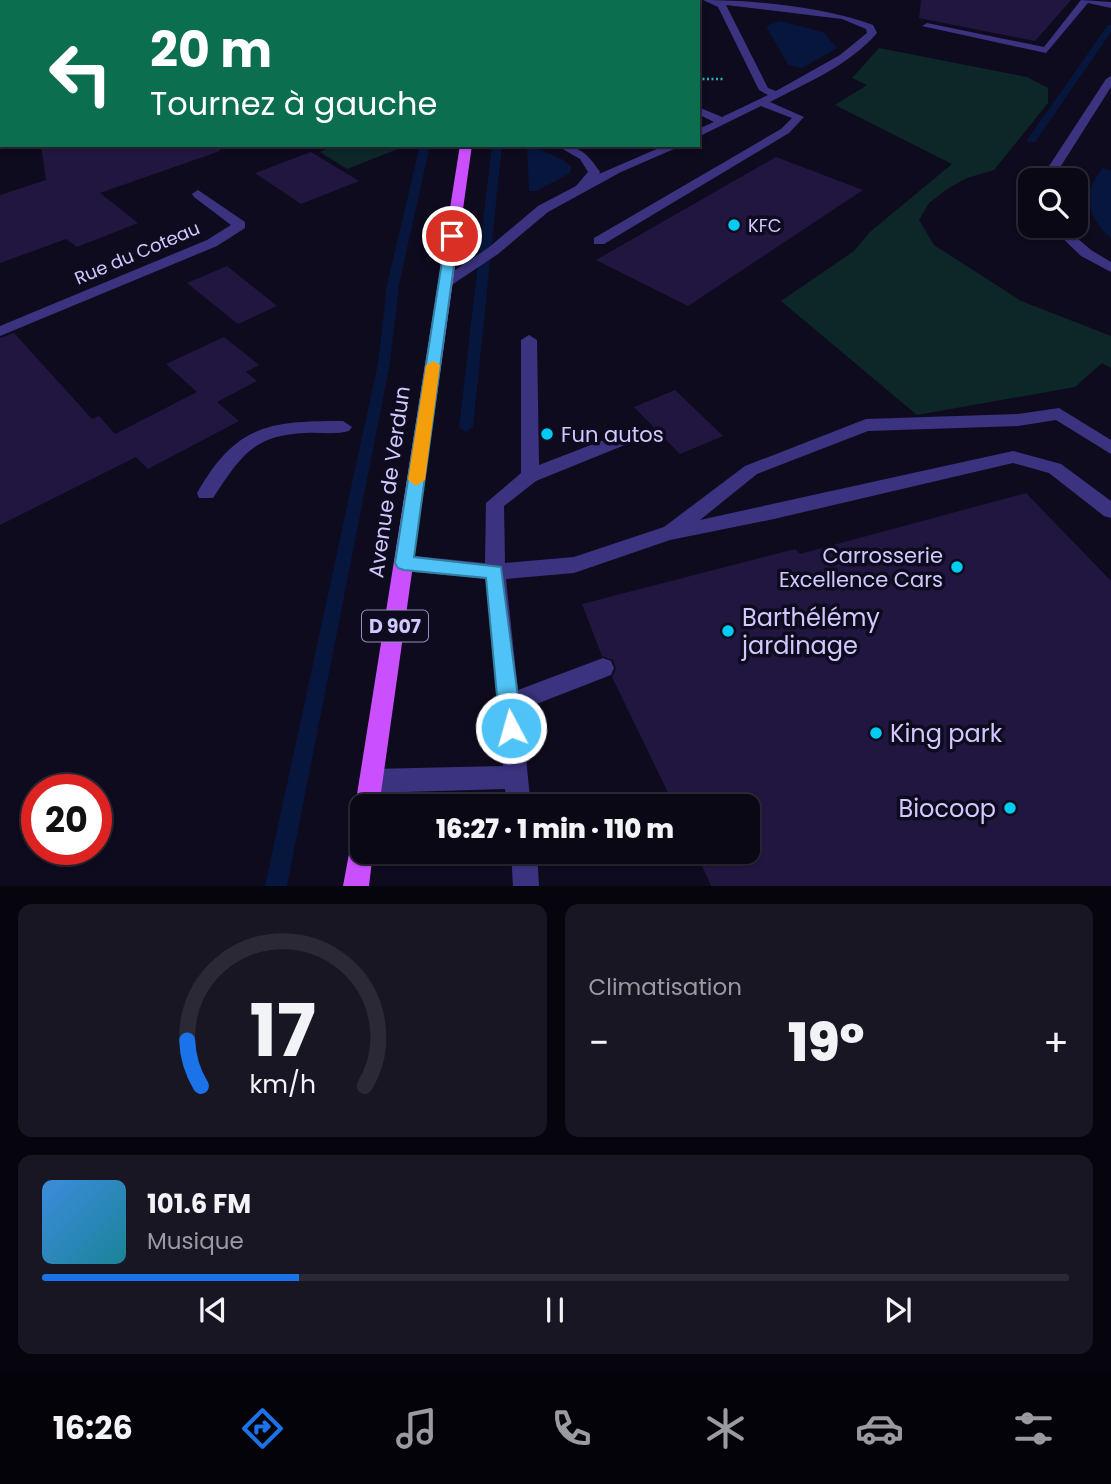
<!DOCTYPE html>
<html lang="fr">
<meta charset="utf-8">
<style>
body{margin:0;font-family:Poppins,sans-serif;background:#191623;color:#f1f3f6;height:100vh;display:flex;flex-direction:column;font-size:26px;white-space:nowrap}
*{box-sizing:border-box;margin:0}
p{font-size:23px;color:#9a9aa1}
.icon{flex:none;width:38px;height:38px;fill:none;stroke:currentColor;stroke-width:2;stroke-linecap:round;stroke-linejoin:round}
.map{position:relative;height:886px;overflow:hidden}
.panel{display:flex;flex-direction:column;gap:18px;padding:18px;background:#06040c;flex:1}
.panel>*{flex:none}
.guide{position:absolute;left:0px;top:0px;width:700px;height:147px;box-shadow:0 2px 5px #0004,0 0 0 2px #2b2935;background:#0b6e4f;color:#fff;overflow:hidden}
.fabs{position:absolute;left:1018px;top:168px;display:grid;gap:14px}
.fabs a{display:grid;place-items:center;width:70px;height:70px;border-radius:14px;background:#0b0816;box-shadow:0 2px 5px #0004,0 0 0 2px #2b2935;font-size:35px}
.speed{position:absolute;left:21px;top:774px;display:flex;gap:14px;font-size:35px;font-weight:700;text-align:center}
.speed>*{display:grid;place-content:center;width:91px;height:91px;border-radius:50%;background:#0b0816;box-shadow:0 2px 5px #0004,0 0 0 2px #2b2935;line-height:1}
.speed .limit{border:10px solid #d22;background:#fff;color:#111}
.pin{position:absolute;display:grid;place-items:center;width:60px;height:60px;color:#fff;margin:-30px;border:4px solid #fff;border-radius:50%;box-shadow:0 2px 7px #0007}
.me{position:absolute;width:77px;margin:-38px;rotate:354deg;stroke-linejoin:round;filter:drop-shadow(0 0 5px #0008)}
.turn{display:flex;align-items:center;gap:24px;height:147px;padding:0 35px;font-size:32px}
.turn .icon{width:91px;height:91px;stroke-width:2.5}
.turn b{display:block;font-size:49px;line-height:60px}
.big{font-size:52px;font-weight:800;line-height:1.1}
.panel .card{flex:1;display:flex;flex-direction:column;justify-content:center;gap:10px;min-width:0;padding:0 24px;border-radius:14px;background:#191623}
.panel .dial{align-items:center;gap:0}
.dial svg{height:182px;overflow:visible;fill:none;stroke:#2b2935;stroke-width:7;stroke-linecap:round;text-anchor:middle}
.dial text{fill:#f1f3f6;stroke:none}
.song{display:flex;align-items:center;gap:21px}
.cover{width:84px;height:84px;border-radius:10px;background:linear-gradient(135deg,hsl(210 70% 55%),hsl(190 70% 35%))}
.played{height:7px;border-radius:4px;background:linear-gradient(90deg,#1a73e8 25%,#2b2935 25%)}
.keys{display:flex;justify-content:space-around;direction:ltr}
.heat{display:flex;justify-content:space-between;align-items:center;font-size:38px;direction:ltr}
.panel .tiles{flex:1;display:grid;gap:18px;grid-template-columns:1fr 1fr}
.card:last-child{grid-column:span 2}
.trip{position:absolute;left:350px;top:794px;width:410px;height:70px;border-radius:14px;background:#0b0816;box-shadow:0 2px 5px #0004,0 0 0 2px #2b2935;font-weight:800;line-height:70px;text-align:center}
.tabs{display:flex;height:112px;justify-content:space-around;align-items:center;background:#040309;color:#9a9aa1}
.tabs .icon{width:49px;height:49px}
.tabs .selected{color:#1a73e8}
.tabs b{font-size:32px;color:#f1f3f6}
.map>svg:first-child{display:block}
.green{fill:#0d2728}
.water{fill:#06163c}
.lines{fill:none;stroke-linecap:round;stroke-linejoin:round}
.stream{fill:#06163c;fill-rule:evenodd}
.building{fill:#211640}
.path{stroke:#26b4b4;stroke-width:2.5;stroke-dasharray:2 2.5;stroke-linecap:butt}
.service{fill:#3b3380;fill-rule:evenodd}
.minor{fill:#3b3380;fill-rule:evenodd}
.primary{fill:#c94fff;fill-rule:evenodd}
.route{fill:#4fc3f7;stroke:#337fa1;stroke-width:2}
.slow{fill:#f59e0b}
.poi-dot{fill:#00cbf3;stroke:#0f0b1e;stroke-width:2.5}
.labels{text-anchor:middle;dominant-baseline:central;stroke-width:7;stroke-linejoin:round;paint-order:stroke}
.far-poi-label{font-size:18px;fill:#d1c8ff;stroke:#0f0b1e;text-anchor:start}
.far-street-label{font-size:18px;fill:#d1c8ff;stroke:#0f0b1e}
.shield{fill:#0f0b1e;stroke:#978fbc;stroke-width:2}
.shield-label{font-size:19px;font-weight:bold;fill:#d1c8ff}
.poi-label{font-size:21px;fill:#d1c8ff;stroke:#0f0b1e;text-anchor:start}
.street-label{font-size:21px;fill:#d1c8ff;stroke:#0f0b1e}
.near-poi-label{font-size:24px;fill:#d1c8ff;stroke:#0f0b1e;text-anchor:start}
</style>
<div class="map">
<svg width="1111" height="886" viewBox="0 0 1111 886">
<rect width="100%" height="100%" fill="#0f0b1e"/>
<g class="green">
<path d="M 0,0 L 452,0 L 2,2 L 0,65 Z"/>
<path d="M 879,48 L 1027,77 L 1048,88 L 1048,103 L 994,170 L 967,178 L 947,189 L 929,203 L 919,220 L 934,245 L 1021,301 L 1111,336 L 1111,368 L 1102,363 L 1075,387 L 917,415 L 781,301 L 854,251 L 870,232 L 952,164 L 835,105 L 867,85 L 852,78 Z"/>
<path d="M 335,145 L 408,145 L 347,169 L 320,152 Z"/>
</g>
<g class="water">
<path d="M 780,21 L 823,32 L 837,48 L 802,68 L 788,65 L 766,26 Z"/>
<path d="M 527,147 L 542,150 L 563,160 L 572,167 L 569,174 L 536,191 L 529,191 Z"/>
<path d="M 1102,168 L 1111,170 L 1111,238 C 1099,229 1086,209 1089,194 C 1090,185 1098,176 1102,168 Z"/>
</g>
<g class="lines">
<g class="stream">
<rect x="456" y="0" width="6" height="2"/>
<rect x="508" y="0" width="6" height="2"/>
<path d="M 1108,25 L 1111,25 L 1111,32 L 1035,142 L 1029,142 L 1027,140 Z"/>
<path d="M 420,145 L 430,145 L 399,285 L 390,363 L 287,886 L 265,886 L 378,363 L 387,285 Z"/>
<path d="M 492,145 L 502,145 L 473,427 L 466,432 L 459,427 Z"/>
</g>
</g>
<g class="building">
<path d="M 921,0 L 1071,0 L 1035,41 L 919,18 Z"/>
<path d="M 41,145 L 220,145 L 220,151 L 100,193 L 138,223 L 77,247 L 66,239 L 0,263 L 0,195 L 46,180 Z"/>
<path d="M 311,152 L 359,181 L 301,204 L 255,173 Z"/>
<path d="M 776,157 L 863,190 L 688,306 L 596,260 Z"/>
<path d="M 227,266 L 277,306 L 238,324 L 187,283 Z"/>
<path d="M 14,333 L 92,419 L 99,416 L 115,434 L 197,392 L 166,364 L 224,337 L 259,365 L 246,372 L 257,381 L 217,402 L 239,421 L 148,469 L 136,457 L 0,525 L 0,338 Z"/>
<path d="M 675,390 L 723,436 L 680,454 L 634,407 Z"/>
<path d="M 1026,493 L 1111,581 L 1111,886 L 711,886 L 696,852 L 747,852 L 747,807 L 675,807 L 612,677 L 616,669 L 613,660 L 602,656 L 582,604 L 795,549 L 800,554 Z"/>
</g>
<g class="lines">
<path class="path" d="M 698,79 L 725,79"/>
<g class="service">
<rect x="536" y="0" width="8" height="2"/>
<path d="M 612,0 L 625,0 L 627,2 L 613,2 Z"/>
<rect x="654" y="0" width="8" height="2"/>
<path d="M 703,0 C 754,0 825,7 873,25 L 877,33 C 850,65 806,83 770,102 L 804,117 L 789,133 L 604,244 L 594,244 L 594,238 L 781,129 L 792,118 L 761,106 L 698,137 L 698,129 L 714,122 L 698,114 L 698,107 L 722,117 L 768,95 L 759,90 L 718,7 ZM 726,5 L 842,19 L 866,29 L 867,33 L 840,55 L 776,91 L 768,88 Z"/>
<path d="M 1081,0 L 1111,2 L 1111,8 L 1088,3 L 1046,53 L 922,26 L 927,23 L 1044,47 Z"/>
<rect x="0" y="68" width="2" height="6"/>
<path d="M 556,145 C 579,145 588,154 600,172 L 599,174 L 666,145 L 683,145 L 621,172 L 548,212 L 498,254 L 450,286 L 440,286 L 440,280 L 488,248 L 538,206 L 576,186 L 588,172 L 580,159 Z"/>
<path d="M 529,335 L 537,340 L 539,465 L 635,428 L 647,428 L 650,432 L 647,436 L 536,481 L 504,506 L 505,563 L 574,557 L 664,527 L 745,466 L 866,419 L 1018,414 L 1059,408 L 1111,440 L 1111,454 L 1056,420 L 1018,426 L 868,431 L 757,474 L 700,520 L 1013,451 L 1061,464 L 1111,501 L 1111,518 L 1104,516 L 1049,473 L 1013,463 L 774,519 L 670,540 L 574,573 L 506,579 L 518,690 L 603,658 L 611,661 L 614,668 L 611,675 L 521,710 L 531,807 L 507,807 L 505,789 L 371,793 L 362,789 L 359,781 L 362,773 L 371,769 L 503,766 L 486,579 L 404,571 L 397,568 L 394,563 L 397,558 L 404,555 L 485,563 L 486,503 L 521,473 L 521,340 Z"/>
<path d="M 343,421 L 352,427 L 349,431 C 335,435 320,432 305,433 C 253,435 240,457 213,498 L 199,498 L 197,493 C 236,425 268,421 343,421 Z"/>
<path d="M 511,852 L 537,852 L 539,886 L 513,886 Z"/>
</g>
<g class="minor">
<path d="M 1111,76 L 1111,87 L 1052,180 L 1040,180 L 1106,79 Z"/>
<path d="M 198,190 L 245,222 L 245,228 L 217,246 L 0,336 L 0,326 L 207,240 L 231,225 L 194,197 L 192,194 Z"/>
<path d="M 1050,226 L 1063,226 L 1091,250 L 1111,262 L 1111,272 L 1081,256 Z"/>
</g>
<g class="primary">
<rect x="483" y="0" width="8" height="2"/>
<path d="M 460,145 L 472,145 L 379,807 L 362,807 L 362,817 L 358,816 L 355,807 Z"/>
<path d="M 362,828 L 362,852 L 373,852 L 369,886 L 343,886 L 353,832 Z"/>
</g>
</g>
<path class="route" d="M 452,233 L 458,236 L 414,557 L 501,567 L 522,728 L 519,735 L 511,738 L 503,735 L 500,728 L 486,578 L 404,570 L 398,568 L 395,563 L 446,236 Z"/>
<path class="slow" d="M 433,361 L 440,365 L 425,480 L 416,486 L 408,480 L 426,365 Z"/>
<g class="poi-dot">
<circle cx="734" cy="225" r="7"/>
<circle cx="547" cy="434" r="7"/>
<circle cx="957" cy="567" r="7"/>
<circle cx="728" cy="631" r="7"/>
<circle cx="876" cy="733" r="7"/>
<circle cx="1010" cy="808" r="7"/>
</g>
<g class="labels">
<g class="far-poi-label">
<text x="748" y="225">KFC</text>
</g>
<g class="far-street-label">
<text transform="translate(137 253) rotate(-23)">Rue du Coteau</text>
</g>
<rect class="shield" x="362" y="610.5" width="66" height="31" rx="5"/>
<g class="shield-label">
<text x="395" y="626">D 907</text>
</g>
<g class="poi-label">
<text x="561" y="434">Fun autos</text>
<text x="943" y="555" text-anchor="end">Carrosserie<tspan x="943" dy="24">Excellence Cars</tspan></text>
</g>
<g class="street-label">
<text transform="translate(389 482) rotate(-82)">Avenue de Verdun</text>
</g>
<g class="near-poi-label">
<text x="742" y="617">Barthélémy<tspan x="742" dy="28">jardinage</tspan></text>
<text x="890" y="733">King park</text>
<text x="996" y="808" text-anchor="end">Biocoop</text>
</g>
</g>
</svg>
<div class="fabs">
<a><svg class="icon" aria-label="search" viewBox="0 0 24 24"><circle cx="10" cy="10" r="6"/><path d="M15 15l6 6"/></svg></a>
</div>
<div class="speed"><div class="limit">20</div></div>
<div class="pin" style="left:452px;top:236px;background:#d93025"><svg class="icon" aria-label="arrive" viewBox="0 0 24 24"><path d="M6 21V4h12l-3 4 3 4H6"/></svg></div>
<svg class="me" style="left:511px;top:728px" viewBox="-20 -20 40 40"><circle r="17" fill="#4fc3f7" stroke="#fff" stroke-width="3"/><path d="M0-11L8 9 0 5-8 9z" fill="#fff"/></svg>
<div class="trip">16:27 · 1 min · 110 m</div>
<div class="guide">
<div class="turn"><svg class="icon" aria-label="left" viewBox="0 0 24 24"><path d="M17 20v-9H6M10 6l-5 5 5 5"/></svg><div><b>20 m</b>Tournez à gauche</div></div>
</div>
</div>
<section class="panel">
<div class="tiles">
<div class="card dial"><svg viewBox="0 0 100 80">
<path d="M14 69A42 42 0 1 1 86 69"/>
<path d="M14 69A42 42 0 0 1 8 49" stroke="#1a73e8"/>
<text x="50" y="56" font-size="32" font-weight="700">17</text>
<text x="50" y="72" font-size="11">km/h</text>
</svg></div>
<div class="card"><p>Climatisation</p>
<div class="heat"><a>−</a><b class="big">19°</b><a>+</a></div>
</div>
<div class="card">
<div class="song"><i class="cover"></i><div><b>101.6 FM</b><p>Musique</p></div></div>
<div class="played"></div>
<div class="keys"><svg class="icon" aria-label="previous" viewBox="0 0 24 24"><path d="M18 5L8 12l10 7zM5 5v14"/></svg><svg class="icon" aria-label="pause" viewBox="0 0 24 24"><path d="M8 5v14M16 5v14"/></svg><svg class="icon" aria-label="next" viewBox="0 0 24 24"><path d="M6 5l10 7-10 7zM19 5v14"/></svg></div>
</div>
</div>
</section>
<nav class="tabs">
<b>16:26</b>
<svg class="icon selected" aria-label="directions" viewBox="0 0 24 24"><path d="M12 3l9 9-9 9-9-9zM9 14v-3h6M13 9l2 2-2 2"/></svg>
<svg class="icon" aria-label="music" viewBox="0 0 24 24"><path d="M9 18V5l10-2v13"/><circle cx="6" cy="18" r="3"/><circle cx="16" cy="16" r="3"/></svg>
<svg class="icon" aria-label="phone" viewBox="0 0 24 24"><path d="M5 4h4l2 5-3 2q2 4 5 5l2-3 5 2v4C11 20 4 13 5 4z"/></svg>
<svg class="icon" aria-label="climate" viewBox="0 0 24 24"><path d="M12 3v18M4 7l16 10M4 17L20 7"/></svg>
<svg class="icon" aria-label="car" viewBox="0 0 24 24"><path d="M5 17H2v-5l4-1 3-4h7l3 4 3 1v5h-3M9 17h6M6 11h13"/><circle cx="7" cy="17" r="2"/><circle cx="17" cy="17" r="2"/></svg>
<svg class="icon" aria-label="filters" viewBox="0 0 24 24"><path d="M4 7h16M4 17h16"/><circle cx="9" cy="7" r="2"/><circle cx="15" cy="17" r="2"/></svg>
</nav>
